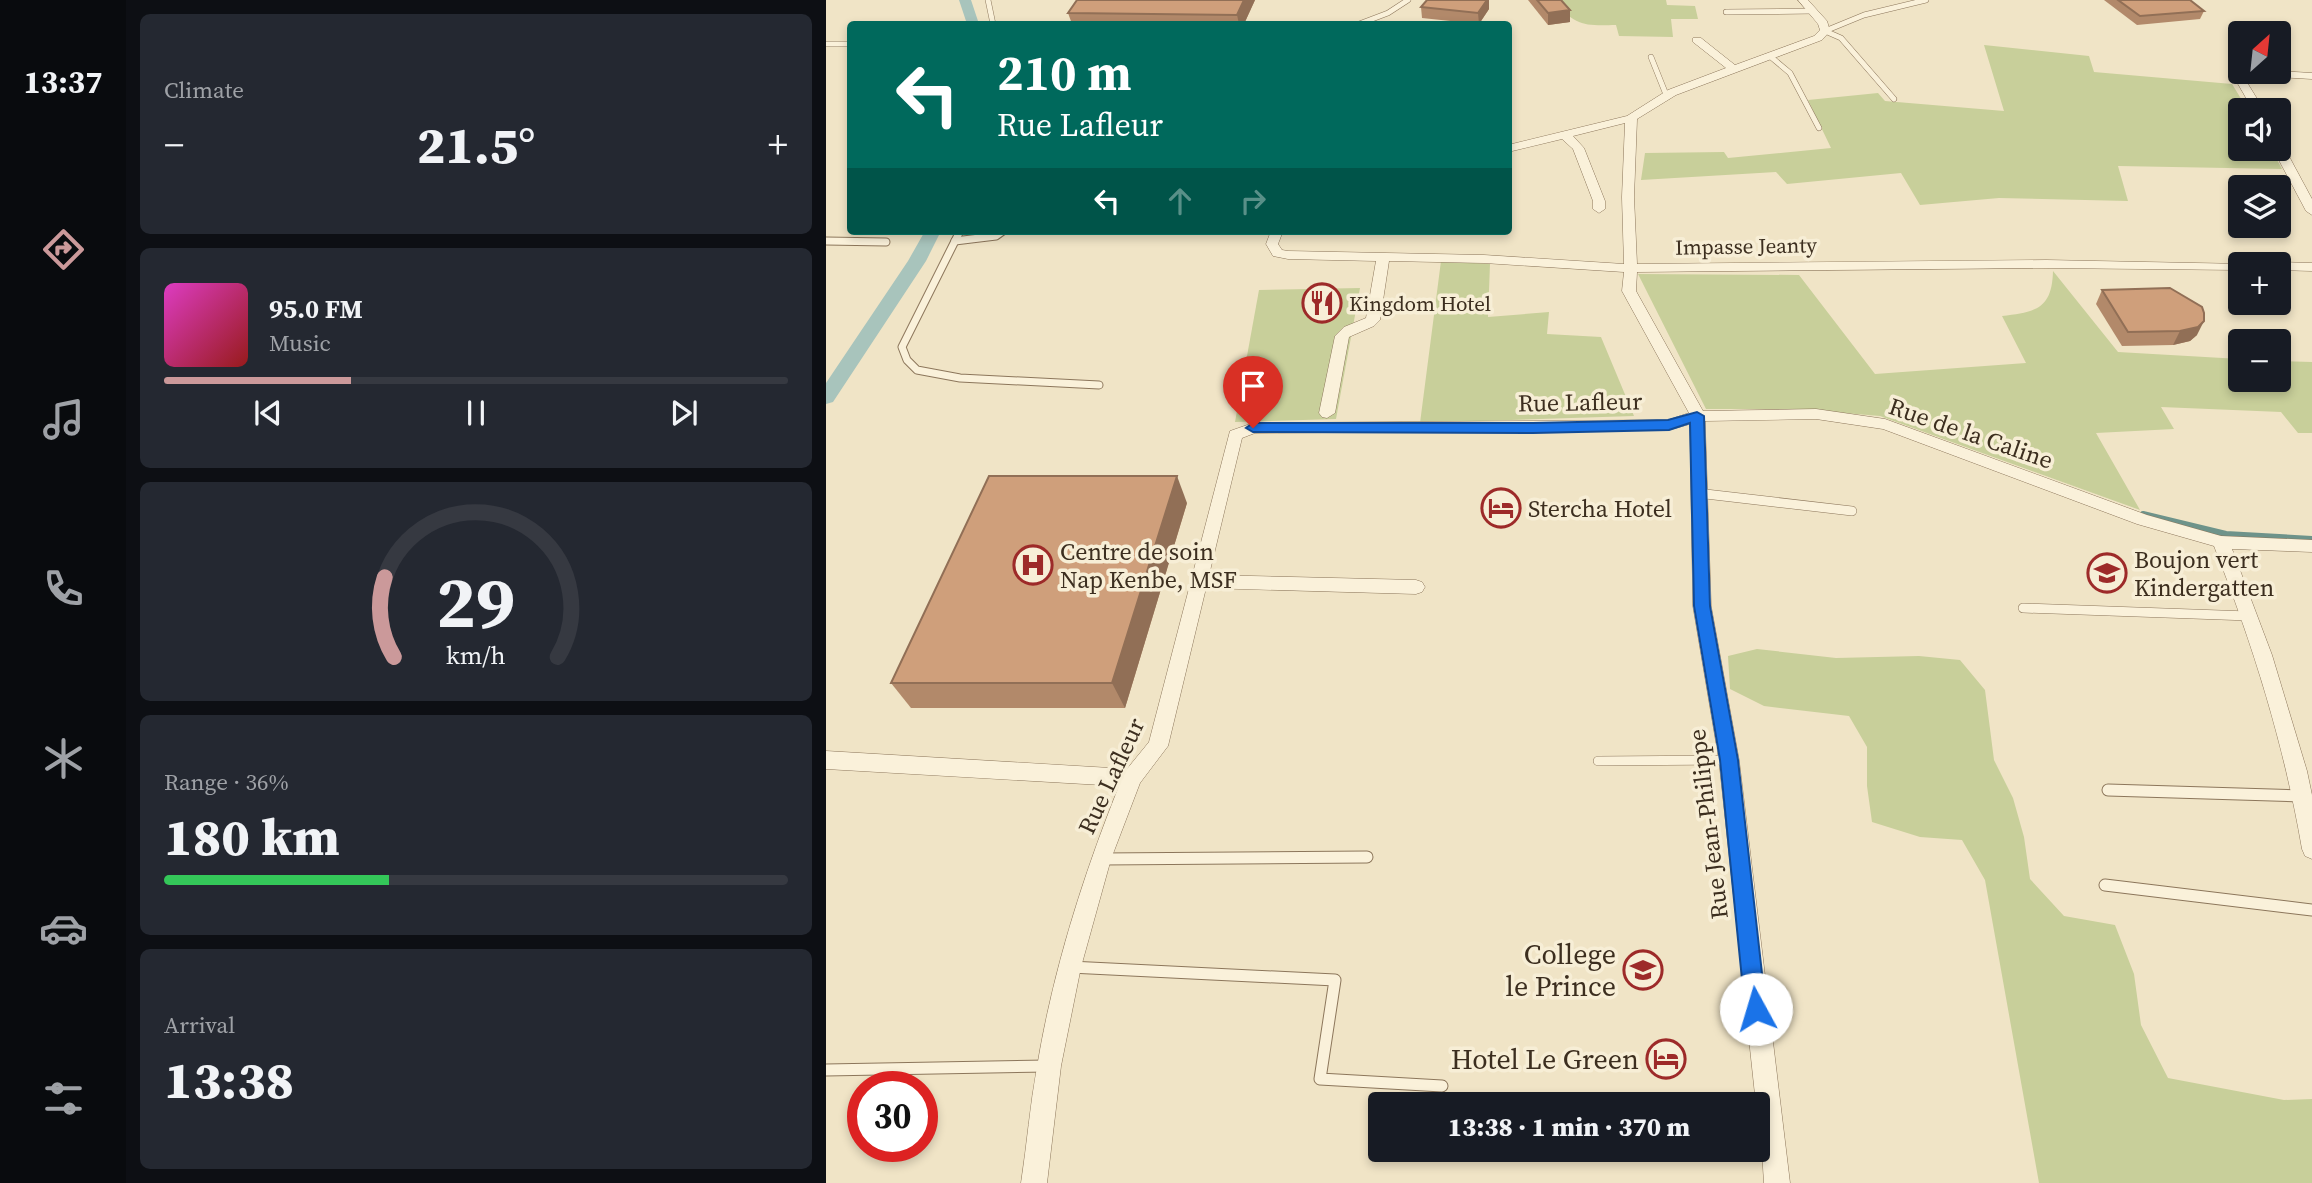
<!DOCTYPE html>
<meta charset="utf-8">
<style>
body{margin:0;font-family:"Source Serif 4",serif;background:#242831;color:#f1f3f6;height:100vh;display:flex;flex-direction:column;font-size:26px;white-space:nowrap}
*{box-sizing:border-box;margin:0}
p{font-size:23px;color:#9ea1a6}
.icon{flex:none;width:38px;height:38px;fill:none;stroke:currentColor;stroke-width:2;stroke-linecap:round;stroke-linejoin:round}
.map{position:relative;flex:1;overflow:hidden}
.panel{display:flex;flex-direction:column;gap:14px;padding:14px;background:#0d0f14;width:700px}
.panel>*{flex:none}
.hud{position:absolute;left:21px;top:21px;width:665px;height:214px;border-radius:7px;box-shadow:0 4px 10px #0003;background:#00695c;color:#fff;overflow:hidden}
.needle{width:46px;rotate:27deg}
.buttons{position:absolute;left:1402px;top:21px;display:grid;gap:14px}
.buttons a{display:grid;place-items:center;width:63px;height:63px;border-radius:7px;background:#171b24;box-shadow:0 4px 10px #0003;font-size:35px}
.speed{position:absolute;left:21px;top:1071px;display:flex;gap:14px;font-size:35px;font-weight:700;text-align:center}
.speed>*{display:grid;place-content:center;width:91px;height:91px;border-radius:50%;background:#171b24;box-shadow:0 4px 10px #0003;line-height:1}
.speed .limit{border:10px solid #d22;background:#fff;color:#111}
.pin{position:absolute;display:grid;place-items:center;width:60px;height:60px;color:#fff;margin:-72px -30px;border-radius:50% 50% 50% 0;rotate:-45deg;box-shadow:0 0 7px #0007}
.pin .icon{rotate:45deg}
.me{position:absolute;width:77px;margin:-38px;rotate:354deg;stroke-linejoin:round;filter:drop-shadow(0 0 5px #0008)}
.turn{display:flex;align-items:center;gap:24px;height:147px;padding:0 35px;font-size:32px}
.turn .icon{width:91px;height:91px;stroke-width:2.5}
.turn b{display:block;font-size:49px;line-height:60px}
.lanes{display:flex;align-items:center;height:66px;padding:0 35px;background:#0003;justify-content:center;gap:35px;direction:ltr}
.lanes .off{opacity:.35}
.big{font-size:52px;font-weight:800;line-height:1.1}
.panel .widget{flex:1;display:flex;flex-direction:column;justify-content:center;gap:10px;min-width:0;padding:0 24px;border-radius:10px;background:#242831}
.panel .dial{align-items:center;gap:0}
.dial svg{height:182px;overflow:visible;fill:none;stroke:#363941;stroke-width:7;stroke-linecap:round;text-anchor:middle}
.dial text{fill:#f1f3f6;stroke:none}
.song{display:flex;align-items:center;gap:21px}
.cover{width:84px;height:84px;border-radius:10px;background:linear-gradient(135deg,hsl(310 70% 55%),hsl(0 70% 35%))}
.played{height:7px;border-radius:4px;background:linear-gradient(90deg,#cb999a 30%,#363941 30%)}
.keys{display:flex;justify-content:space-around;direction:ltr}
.heat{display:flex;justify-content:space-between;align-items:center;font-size:38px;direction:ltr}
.charge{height:10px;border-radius:5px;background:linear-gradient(90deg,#34c759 36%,#363941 0)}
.trip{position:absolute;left:542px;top:1092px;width:402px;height:70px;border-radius:7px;background:#171b24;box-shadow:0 4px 10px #0003;font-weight:800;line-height:70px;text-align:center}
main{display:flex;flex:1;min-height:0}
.tab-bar{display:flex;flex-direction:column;width:126px;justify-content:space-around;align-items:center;background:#090b0e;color:#9ea1a6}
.tab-bar .icon{width:49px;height:49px}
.tab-bar .current{color:#cb999a}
.tab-bar b{font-size:32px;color:#f1f3f6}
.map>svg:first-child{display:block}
.green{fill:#c8cf9a}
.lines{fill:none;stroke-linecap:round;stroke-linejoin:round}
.stream{stroke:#6e938a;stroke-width:6}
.canal{fill:#a8c4bc;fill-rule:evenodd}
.lane-far3-casing{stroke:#8c765b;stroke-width:6}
.lane-far2-casing{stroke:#8c765b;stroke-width:9}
.lane-far1-casing{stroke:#8c765b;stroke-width:10}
.lane-casing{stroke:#8c765b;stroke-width:13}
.street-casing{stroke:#8c765b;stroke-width:1}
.lane-far3{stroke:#faf1da;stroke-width:5}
.lane-far2{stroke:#faf1da;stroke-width:7}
.lane-far1{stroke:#faf1da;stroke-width:9}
.lane{stroke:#faf1da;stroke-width:11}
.street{fill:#faf1da;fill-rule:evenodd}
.wall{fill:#b2896a}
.shaded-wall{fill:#916f56}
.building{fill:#cf9f7b;stroke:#916f56;stroke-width:2}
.route{fill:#1a73e8;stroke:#114b97;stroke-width:2}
.labels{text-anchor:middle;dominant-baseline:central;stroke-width:7;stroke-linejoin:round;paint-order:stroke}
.far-street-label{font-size:21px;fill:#3c2e1f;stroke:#f7eed6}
.far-poi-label{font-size:21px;fill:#3c2e1f;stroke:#f7eed6;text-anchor:start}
.street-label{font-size:24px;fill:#3c2e1f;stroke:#f7eed6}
.poi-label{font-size:24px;fill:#3c2e1f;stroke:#f7eed6;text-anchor:start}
.near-poi-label{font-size:28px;fill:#3c2e1f;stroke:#f7eed6;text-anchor:end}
</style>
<main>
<nav class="tab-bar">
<b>13:37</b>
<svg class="icon current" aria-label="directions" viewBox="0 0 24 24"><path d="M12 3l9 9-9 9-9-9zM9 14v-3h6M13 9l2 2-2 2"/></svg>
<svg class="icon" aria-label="music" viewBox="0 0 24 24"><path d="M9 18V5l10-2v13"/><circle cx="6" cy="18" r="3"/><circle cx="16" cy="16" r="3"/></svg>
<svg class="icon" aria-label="phone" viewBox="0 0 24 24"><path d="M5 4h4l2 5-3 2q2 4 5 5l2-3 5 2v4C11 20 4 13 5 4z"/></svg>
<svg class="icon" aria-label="climate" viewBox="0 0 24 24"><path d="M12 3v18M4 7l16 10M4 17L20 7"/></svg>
<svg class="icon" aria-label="car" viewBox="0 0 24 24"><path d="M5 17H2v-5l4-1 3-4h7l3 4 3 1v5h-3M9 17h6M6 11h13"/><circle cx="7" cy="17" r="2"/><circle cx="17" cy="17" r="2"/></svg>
<svg class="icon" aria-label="filters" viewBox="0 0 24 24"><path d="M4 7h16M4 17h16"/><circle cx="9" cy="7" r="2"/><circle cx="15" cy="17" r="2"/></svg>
</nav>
<section class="panel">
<div class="widget"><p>Climate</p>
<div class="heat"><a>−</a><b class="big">21.5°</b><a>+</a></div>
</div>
<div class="widget">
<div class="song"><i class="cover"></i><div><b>95.0 FM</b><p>Music</p></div></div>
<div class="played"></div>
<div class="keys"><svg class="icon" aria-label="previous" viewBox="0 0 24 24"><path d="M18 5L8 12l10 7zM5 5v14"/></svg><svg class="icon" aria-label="pause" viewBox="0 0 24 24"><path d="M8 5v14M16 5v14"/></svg><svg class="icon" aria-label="next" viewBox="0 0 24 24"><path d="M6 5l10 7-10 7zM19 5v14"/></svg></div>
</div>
<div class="widget dial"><svg viewBox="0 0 100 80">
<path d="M14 69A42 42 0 1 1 86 69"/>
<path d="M14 69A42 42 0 0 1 10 34" stroke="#cb999a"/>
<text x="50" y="56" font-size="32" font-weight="700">29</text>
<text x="50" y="72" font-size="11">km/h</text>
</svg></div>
<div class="widget"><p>Range · 36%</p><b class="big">180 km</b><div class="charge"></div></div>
<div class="widget"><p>Arrival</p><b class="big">13:38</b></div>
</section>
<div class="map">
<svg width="1486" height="1183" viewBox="0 0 1486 1183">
<rect width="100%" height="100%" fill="#f0e4c6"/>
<g class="green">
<path d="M 727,0 L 840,0 L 841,5 L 869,6 L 872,19 L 845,19 L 847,37 L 793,36 L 790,25 C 758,26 749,26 727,0 Z"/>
<path d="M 1158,45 L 1263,56 L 1268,72 L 1406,84 L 1422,110 L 1414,110 L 1414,149 L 1445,149 L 1456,169 L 1292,166 L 1302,201 L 1173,198 L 1094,205 L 1075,173 L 961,184 L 950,172 L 815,180 L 819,153 L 898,152 L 902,158 L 1005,148 L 982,100 L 1052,93 L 1059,101 L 1178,111 Z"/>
<path d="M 615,261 L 664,264 L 662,317 L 723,312 L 721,334 L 775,337 L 808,416 L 594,423 Z"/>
<path d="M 1227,271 L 1292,352 L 1414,359 L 1414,380 L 1452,380 L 1453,361 L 1486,362 L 1486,433 L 1472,433 L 1455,412 L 1335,407 L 1348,429 L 1270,433 L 1314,510 L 1054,416 L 970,409 L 880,409 L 812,274 L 973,275 L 1049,374 L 1200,363 L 1176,316 C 1210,312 1226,309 1227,271 Z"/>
<path d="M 534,288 L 510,419 L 409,422 L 433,290 Z"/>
<path d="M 931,649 L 1010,658 L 1093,656 L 1134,660 L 1159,690 L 1168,760 L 1187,798 L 1198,837 L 1204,879 L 1238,916 L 1289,925 L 1308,974 L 1315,1025 L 1342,1078 L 1458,1100 L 1486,1099 L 1486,1183 L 1213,1183 L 1159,880 L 1136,840 L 1094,837 L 1046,822 L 1041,786 L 1041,747 L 1023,716 L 938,706 L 904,689 L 902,656 Z"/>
</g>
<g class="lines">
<path class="stream" d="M 1317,514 L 1400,534 L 1486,539"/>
<g class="canal">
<path d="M 133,0 L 145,0 L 153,24 L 141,24 Z"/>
<path d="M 99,231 L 115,231 L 100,261 L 7,402 L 0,404 L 0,383 L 82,261 Z"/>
</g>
<g class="lane-far3-casing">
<g id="lane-far3">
<path d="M 162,0 L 167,24"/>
<path d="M 900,12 L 987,11"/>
<path d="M 533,24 L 562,13 L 582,0"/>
<path d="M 999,31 L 1038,15 L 1100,0"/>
<path d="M 999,31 L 1015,38 L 1068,99"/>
<path d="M 0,44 L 24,44"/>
<path d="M 825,57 L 841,97"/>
<path d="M 945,57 L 964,73 L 993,128"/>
</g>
</g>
<g class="lane-far2-casing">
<g id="lane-far2">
<path d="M 134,231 L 76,347 L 81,360 L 91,370 L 134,378 L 273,385"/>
<path d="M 0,241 L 60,242"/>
<path d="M 129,241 L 170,236 L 177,231"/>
</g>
</g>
<g class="lane-far1-casing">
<g id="lane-far1">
<path d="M 871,493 L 1026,511"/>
<path d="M 1197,608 L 1423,616"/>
<path d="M 772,761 L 903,760"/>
</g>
</g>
<g class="lane-casing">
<g id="lane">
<path d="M 1282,790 L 1476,796"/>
<path d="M 276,859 L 541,857"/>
<path d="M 1279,885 L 1486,910"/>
<path d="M 244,967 L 509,980 L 494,1079 L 616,1086"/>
<path d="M 0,1070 L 221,1066"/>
</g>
</g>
<g class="street-casing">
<g id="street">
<path d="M 972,0 L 982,0 L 1001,21 L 1004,31 L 996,40 L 850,95 L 811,119 L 808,197 L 811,264 L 1220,260 L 1419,264 L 1414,264 L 1414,270 L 1220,268 L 811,272 L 810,291 L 877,411 L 990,409 L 1059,419 L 1321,515 L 1395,536 L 1486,540 L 1486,552 L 1406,549 L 1446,655 L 1481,771 L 1486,795 L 1486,859 L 1479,856 L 1476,849 C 1458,744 1427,645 1388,546 L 1311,524 L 1057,429 L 990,419 L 879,421 L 885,606 L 913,760 L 964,1183 L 938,1183 L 933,1104 L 930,1104 L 893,760 L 867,606 L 864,424 L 843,430 L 429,433 L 416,438 L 383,575 L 590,580 L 596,582 L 599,587 L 596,592 L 590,594 L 380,588 L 342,746 L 314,783 L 285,859 L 255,967 L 235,1066 L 221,1183 L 195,1183 C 201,1144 204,1105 211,1067 C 227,970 257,876 293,786 L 0,769 L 0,751 L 301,769 L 323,742 L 404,431 L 427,423 L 842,420 L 863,413 L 796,291 L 798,272 L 658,263 L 563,261 L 554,320 L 548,326 L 523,337 L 509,413 L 501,418 L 496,417 L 493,413 L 509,336 L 518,327 L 540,318 L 550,261 L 462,259 L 447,256 L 440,244 L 445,231 L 457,231 L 452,244 L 456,250 L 462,251 L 658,255 L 798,264 L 796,197 L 799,123 L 747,136 L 758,148 L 779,201 L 779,209 L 773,213 L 767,209 L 767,201 L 747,149 L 736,139 L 682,152 L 682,145 L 801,116 L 842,90 L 900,68 L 867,42 L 867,38 L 875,38 L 909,65 L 988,36 L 994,30 L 992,24 Z"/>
<path d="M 1452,71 L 1486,73 L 1486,79 L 1433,76 L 1423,78 L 1422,84 L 1438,110 L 1427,110 L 1412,84 L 1413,76 L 1423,72 Z"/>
<path d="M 1452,144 L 1458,147 L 1486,199 L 1486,215 L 1480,211 L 1447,149 L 1452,149 Z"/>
<path d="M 1452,262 L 1486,263 L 1486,271 L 1452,270 L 1452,264 L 1447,264 Z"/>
</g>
</g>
<use href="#lane-far3" class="lane-far3"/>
<use href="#lane-far2" class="lane-far2"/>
<use href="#lane-far1" class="lane-far1"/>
<use href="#lane" class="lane"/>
<use href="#street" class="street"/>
</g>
<g class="wall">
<path d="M 429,0 L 418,24 L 246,24 L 242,13 Z"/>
<path d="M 601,0 L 663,0 L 663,9 L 653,24 L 596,18 L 595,7 Z"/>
<path d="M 702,0 L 735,0 L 744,22 L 722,25 Z"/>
<path d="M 1278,0 L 1364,0 L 1378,11 L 1374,19 L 1311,25 Z"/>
<path d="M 1276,290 L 1371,335 L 1364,341 L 1347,345 L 1296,346 L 1270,304 Z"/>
<path d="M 361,503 L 299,708 L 85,708 L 65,683 Z"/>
</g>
<g class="shaded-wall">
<path d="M 418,0 L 429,0 L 418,24 L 413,24 L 411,15 Z"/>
<path d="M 661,0 L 663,0 L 663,9 L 653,24 L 652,13 Z"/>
<path d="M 744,10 L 744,22 L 722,25 L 722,13 Z"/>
<path d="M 1378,321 L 1371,335 L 1364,341 L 1347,345 L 1354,331 Z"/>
<path d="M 351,476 L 361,503 L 299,708 L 286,683 Z"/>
</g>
<g class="building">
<path d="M 251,0 L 418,0 L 411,15 L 242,13 Z"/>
<path d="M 601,0 L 661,0 L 652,13 L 595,7 Z"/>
<path d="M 711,0 L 735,0 L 744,10 L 722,13 Z"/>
<path d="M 1292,0 L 1364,0 L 1378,11 L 1314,16 Z"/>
<path d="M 1344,288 L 1376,307 L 1378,313 L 1378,321 L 1372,327 L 1354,331 L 1302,332 L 1276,290 Z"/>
<path d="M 163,476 L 351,476 L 286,683 L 65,683 Z"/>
</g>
<path class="route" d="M 871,412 L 878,416 L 884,606 L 912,760 L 940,1009 L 937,1016 L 930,1019 L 922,1016 L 919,1009 L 894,760 L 868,606 L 864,423 L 843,430 L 707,433 L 427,432 L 420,428 L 427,423 L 707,423 L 842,420 Z"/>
<defs>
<g id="restaurant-ring" transform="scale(2.0125)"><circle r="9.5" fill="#f7eed6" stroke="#9d2a29" stroke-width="1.5"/><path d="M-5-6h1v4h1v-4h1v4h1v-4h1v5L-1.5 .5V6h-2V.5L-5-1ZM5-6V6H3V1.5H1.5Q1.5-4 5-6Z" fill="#9d2a29"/></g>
<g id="hotel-ring" transform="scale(2.0125)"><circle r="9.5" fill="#f7eed6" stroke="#9d2a29" stroke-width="1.5"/><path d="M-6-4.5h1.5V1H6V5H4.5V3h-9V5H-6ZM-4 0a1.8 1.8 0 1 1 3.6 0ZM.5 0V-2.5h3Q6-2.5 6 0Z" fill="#9d2a29"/></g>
<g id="hospital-ring" transform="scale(2.0125)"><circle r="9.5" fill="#f7eed6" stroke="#9d2a29" stroke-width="1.5"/><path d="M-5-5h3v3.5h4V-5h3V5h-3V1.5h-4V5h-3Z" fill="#9d2a29"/></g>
<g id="school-ring" transform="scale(2.0125)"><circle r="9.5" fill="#f7eed6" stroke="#9d2a29" stroke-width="1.5"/><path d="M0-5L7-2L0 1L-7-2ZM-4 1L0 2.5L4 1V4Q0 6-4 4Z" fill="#9d2a29"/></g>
</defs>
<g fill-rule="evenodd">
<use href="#restaurant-ring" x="496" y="303"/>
<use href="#hotel-ring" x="675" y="508"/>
<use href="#hospital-ring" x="207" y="565"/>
<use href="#school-ring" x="1281" y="573"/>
<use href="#school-ring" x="817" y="970"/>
<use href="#hotel-ring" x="840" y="1059"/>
</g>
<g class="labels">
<g class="far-street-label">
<text transform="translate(920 246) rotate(-1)">Impasse Jeanty</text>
</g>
<g class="far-poi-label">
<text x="523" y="303">Kingdom Hotel</text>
</g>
<g class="street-label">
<text transform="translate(754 402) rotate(-1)">Rue Lafleur</text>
<text transform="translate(1145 433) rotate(19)">Rue de la Caline</text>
<text transform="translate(285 776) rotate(-65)">Rue Lafleur</text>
<text transform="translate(882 824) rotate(-97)">Rue Jean-Philippe</text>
</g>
<g class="poi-label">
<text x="702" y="508">Stercha Hotel</text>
<text x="234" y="551">Centre de soin<tspan x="234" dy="28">Nap Kenbe, MSF</tspan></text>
<text x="1308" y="559">Boujon vert<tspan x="1308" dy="28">Kindergatten</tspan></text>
</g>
<g class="near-poi-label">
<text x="790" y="954">College<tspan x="790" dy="32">le Prince</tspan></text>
<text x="813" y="1059">Hotel Le Green</text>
</g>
</g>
</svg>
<div class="buttons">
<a><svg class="needle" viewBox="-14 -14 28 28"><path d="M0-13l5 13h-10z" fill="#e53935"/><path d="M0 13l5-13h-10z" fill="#9ea1a6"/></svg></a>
<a><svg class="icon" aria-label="sound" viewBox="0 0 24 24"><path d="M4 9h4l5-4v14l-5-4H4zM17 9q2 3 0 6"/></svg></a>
<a><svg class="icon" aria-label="layers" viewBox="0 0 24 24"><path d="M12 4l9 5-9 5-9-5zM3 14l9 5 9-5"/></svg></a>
<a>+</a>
<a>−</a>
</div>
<div class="speed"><div class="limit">30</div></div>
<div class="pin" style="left:427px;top:428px;background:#d93025"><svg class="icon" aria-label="arrive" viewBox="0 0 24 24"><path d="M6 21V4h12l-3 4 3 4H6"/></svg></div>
<svg class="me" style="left:930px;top:1009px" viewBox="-20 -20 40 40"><circle r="19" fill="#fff"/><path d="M0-13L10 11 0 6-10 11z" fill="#1a73e8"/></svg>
<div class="trip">13:38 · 1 min · 370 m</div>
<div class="hud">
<div class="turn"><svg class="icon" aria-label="left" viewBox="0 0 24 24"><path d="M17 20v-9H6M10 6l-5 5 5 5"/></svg><div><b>210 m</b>Rue Lafleur</div></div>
<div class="lanes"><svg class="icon" aria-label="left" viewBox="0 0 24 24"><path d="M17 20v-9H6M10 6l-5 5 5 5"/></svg><svg class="icon off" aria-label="ahead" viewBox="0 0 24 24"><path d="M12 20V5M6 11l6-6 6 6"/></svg><svg class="icon off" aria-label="right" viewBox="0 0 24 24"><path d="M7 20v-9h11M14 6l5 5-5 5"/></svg></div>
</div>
</div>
</main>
